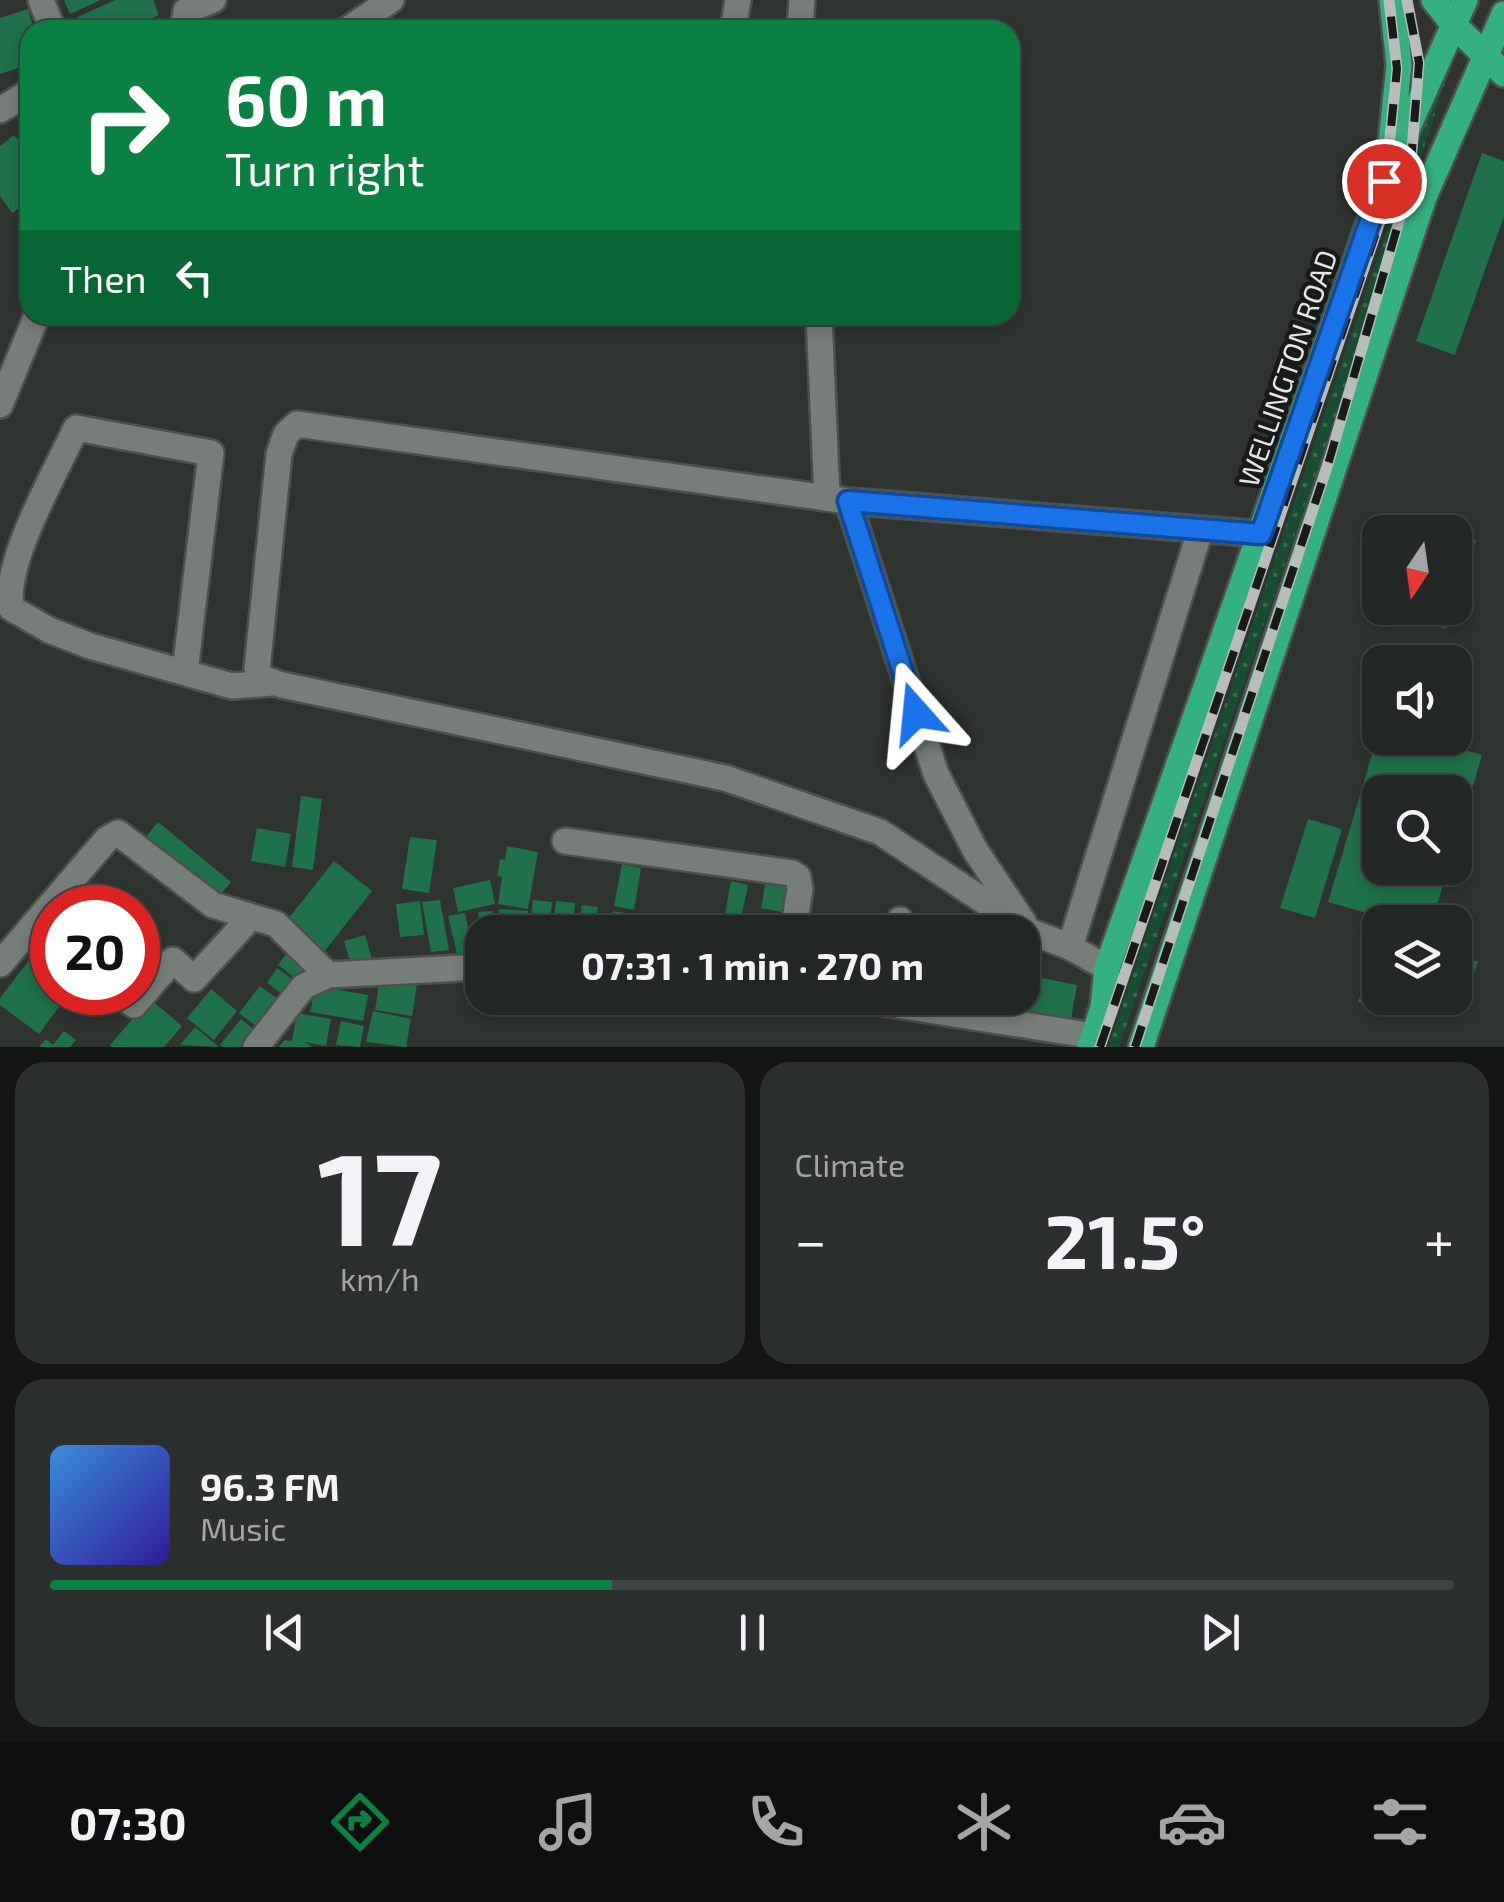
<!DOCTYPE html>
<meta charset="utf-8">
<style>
body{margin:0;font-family:"Exo 2",sans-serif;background:#2b2f2d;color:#f1f3f6;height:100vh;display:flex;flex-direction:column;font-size:38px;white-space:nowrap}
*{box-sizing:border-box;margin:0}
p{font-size:32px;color:#a3a5a7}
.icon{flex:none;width:55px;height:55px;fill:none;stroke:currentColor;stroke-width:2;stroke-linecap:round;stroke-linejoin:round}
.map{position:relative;height:1047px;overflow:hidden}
.details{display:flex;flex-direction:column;gap:15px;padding:15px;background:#131514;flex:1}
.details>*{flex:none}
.guide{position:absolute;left:20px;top:20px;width:1000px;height:305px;border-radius:30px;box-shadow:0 5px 15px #0003,0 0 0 2px #404442;background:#0b8043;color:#fff;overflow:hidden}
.needle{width:65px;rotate:193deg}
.buttons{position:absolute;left:1362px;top:515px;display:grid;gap:20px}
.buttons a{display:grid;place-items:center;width:110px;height:110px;border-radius:20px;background:#232725;box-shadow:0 5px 15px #0003,0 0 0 2px #404442;font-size:50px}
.speed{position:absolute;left:30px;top:885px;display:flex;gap:20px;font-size:50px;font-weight:700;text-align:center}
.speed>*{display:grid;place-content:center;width:130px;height:130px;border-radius:50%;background:#232725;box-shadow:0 5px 15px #0003,0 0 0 2px #404442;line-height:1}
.speed .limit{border:15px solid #d22;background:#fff;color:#111}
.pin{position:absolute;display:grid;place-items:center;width:85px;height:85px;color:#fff;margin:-42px;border:5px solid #fff;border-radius:50%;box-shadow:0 2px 10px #0007}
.me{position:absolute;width:110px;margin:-55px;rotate:342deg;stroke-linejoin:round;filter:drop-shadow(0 0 8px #0008)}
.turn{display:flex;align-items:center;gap:35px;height:210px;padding:0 40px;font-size:45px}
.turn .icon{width:130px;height:130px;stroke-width:2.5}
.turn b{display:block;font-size:70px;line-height:85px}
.then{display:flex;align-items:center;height:95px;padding:0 40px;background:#0003;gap:20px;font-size:38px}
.big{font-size:75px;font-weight:700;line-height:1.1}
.details .card{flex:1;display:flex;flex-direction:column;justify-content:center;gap:15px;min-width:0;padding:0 35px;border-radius:30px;background:#2b2f2d}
.details .dial{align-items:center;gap:0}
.dial b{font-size:130px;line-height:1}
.song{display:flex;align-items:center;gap:30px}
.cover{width:120px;height:120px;border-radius:15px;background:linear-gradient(135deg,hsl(210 70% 55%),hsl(250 70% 35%))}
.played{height:10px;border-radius:5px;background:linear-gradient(90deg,#0b8043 40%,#404442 40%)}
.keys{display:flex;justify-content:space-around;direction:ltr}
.heat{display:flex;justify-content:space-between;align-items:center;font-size:55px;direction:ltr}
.details .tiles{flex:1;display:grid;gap:15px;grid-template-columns:1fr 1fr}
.card:last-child{grid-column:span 2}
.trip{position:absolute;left:465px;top:915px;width:575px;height:100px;border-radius:30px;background:#232725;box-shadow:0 5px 15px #0003,0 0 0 2px #404442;font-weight:700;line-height:100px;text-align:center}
.tab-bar{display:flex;height:160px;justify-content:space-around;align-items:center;background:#0e100f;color:#a3a5a7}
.tab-bar .icon{width:70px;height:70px}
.tab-bar .current{color:#0b8043}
.tab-bar b{font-size:45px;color:#f1f3f6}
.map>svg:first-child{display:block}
.grass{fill:url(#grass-dots)}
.building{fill:#1e714a}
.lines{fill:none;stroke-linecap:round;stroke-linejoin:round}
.minor-casing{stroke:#4c514e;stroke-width:30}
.major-casing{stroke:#4c514e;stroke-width:30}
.minor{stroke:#777e7a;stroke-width:25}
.major{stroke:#35b081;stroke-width:25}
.rail-casing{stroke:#b8bcba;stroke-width:11}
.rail{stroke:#191b1a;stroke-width:8;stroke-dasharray:22;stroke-linecap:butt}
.route-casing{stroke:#114b97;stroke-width:25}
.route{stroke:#1a73e8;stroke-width:18}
.labels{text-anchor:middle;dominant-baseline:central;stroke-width:9;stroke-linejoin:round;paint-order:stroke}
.street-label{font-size:28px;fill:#e3e7e5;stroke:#191b1a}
</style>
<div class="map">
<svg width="1504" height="1047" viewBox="0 0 1504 1047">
<defs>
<pattern id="grass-dots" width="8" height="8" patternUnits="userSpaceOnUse" patternTransform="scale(2.5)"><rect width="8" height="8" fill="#174e33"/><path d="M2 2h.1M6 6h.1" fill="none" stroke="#396850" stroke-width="1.8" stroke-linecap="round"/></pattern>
</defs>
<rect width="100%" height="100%" fill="#2f3431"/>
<path class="grass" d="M 1443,67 L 1449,69 L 1447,77 L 1337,412 L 1119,1047 L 1108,1047 Z"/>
<g class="building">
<path d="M 64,0 L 101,0 L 70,14 Z"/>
<path d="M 115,0 L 153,0 L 159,15 L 126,30 L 73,30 L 69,21 Z"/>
<path d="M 28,9 L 34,30 L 30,30 L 30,64 L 0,74 L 0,18 Z"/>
<path d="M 14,135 L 30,156 L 30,200 L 12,213 L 0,196 L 0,146 Z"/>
<path d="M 1482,153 L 1504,161 L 1504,216 L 1455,355 L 1416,341 Z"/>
<path d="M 1455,533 L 1476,540 L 1456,601 L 1455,601 Z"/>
<path d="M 1394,608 L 1453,608 L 1446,629 L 1393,611 Z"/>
<path d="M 1377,738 L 1422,738 L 1482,755 L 1456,842 L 1455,792 L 1380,792 L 1380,868 L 1448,868 L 1432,922 L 1399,922 L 1328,902 Z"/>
<path d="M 301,796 L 322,799 L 313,870 L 292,867 Z"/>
<path d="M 1308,819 L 1342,829 L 1315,918 L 1280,908 Z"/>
<path d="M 158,822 L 231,882 L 213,903 L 141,843 Z"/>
<path d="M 257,828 L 291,834 L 285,867 L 251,861 Z"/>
<path d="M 410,837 L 437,840 L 429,893 L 402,889 Z"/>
<path d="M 507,846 L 538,852 L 528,909 L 498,904 L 502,877 L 497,876 L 500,859 L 505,860 Z"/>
<path d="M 334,861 L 372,891 L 323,953 L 285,923 Z"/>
<path d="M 622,864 L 641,868 L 634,910 L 614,906 Z"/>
<path d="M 490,880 L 495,904 L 458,912 L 453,888 Z"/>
<path d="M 766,880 L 793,885 L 787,913 L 761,908 Z"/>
<path d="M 731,881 L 748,885 L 739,928 L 723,925 Z"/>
<path d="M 440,900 L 449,950 L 431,952 L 422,902 Z"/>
<path d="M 533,900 L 552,902 L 549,932 L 529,932 Z"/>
<path d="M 420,901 L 424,935 L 400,937 L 396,904 Z"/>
<path d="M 556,901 L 575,903 L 572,932 L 552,932 Z"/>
<path d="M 582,905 L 598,907 L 594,932 L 578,932 Z"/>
<path d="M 499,909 L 528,911 L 526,932 L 499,932 Z"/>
<path d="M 493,911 L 495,932 L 480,932 L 478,912 Z"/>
<path d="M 613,911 L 633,914 L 630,932 L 610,932 Z"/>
<path d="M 465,913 L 474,955 L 458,958 L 448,916 Z"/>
<path d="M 365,935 L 373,962 L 352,967 L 344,941 Z"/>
<path d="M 1379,943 L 1380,998 L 1400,998 L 1394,1015 L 1358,1002 Z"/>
<path d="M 290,949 L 311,966 L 299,981 L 278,965 Z"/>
<path d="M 1455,954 L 1478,962 L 1460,1010 L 1427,998 L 1455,998 Z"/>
<path d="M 31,958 L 52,974 L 52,992 L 70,992 L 39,1034 L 0,1005 L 0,998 Z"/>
<path d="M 277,968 L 295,981 L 285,996 L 267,983 Z"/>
<path d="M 1022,974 L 1077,985 L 1070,1024 L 988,1008 L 990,998 L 1022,998 Z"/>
<path d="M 380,978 L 417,985 L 412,1016 L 375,1010 Z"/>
<path d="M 260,986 L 282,1002 L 260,1029 L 239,1013 Z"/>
<path d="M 315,986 L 368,995 L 363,1021 L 310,1012 Z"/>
<path d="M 211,989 L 237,1011 L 214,1040 L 187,1018 Z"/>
<path d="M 150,999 L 182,1026 L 164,1047 L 112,1047 L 110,1045 Z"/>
<path d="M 373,1011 L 411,1019 L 406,1047 L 366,1042 Z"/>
<path d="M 297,1013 L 331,1019 L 326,1046 L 304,1042 L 312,1047 L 278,1047 L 285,1040 L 292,1041 Z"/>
<path d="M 241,1019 L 256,1031 L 243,1047 L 223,1047 L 220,1045 Z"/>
<path d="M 341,1021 L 364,1026 L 360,1047 L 336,1045 Z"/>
<path d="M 195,1027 L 219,1047 L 180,1045 Z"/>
<path d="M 64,1031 L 76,1040 L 70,1047 L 39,1047 L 46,1039 L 53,1045 Z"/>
</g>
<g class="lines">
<g class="minor-casing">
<g id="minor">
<path d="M 41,0 L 53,30"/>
<path d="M 183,30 L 186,11 L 213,0"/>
<path d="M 347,30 L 391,0"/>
<path d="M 733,30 L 738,0"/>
<path d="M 800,30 L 802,0"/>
<path d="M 0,110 L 30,92"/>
<path d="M 819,315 L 827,498"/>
<path d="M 0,405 L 37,315"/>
<path d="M 848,501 L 936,774 L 975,850 L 1024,923"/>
<path d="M 185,672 L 211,453 L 76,428 C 56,472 3,562 11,608 L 49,630 L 90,646 L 232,686 L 272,683"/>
<path d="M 565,841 L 792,873 L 798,877 L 800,889 L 793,932"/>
<path d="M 897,932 L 900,920"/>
<path d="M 1070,947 L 1200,531"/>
<path d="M 0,964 L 107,839 L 118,833 L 213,905 L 276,924 L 328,975"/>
<path d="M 1107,968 L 1070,947 L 1029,931 L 880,832 L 725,778 L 282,685 L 262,678 L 257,669 L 279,454 L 286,434 L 297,424 L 848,501 L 1261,534"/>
<path d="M 117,992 L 134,1005 L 173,960 L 194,979 L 251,917"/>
<path d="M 853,998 L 1094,1036"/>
<path d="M 256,1047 L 303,987 L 328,975 L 482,967"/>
</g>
</g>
<g class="major-casing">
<g id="major">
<path d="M 1434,0 L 1453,24 L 1504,74"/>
<path d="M 1391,142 L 1399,65 L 1392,0"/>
<path d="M 1090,1047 L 1103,1007 L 1107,968 L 1384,181 L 1465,0"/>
<path d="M 1141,1047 L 1424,197 L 1504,14"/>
</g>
</g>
<use href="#minor" class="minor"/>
<use href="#major" class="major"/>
<g class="rail-casing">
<g id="rail">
<path d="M 1100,1047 L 1382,215 L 1397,69 L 1389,0"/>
<path d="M 1135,1047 L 1329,461 L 1409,187 L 1419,63 L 1407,0"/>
</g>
</g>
<use href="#rail" class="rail"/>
</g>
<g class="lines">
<g class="route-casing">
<path id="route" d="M 916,713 L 848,501 L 1261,534 L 1384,181"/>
</g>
<use href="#route" class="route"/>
</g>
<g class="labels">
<g class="street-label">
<text transform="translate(1287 368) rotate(-71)">WELLINGTON ROAD</text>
</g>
</g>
</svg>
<div class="buttons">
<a><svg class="needle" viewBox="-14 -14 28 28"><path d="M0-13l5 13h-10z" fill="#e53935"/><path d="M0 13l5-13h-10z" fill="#a3a5a7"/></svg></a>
<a><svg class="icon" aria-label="sound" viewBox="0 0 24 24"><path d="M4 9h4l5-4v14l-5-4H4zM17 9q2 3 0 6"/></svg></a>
<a><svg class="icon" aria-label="search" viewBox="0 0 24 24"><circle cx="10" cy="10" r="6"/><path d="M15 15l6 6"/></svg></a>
<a><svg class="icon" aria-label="layers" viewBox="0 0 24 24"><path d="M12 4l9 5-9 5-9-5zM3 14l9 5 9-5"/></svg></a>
</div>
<div class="speed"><div class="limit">20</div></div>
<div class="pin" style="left:1384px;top:181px;background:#d93025"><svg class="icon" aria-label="arrive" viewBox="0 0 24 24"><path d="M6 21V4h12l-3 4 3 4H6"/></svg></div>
<svg class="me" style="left:916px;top:713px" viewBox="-20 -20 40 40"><path d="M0-17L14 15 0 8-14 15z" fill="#1a73e8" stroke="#fff" stroke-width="4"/></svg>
<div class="trip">07:31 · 1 min · 270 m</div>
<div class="guide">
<div class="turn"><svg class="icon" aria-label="right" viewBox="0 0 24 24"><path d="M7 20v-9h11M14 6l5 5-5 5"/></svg><div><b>60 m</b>Turn right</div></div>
<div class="then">Then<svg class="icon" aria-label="left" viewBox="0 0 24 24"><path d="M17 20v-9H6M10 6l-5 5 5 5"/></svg></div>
</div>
</div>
<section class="details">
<div class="tiles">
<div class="card dial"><b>17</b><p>km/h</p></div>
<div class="card"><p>Climate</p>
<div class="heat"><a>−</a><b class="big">21.5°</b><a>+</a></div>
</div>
<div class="card">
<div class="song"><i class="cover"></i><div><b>96.3 FM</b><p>Music</p></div></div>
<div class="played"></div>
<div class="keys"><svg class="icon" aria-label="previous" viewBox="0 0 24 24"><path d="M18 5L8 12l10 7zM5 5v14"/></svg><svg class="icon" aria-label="pause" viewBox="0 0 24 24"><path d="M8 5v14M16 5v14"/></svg><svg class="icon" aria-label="next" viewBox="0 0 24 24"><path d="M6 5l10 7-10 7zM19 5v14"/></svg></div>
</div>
</div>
</section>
<nav class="tab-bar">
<b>07:30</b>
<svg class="icon current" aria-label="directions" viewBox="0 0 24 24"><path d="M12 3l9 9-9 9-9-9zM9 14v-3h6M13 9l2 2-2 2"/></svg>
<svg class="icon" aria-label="music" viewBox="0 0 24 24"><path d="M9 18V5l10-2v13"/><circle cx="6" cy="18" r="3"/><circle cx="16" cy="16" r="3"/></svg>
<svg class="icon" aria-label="phone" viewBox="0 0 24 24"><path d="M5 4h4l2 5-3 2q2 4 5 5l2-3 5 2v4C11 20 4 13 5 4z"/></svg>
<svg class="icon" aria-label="climate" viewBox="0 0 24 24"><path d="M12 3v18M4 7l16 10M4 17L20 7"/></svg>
<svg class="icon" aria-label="car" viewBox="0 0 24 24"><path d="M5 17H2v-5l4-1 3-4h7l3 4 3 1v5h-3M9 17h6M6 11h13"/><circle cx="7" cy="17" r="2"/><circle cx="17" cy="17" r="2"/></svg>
<svg class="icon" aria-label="filters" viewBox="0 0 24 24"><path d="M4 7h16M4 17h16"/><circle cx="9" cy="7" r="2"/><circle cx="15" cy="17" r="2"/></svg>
</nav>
